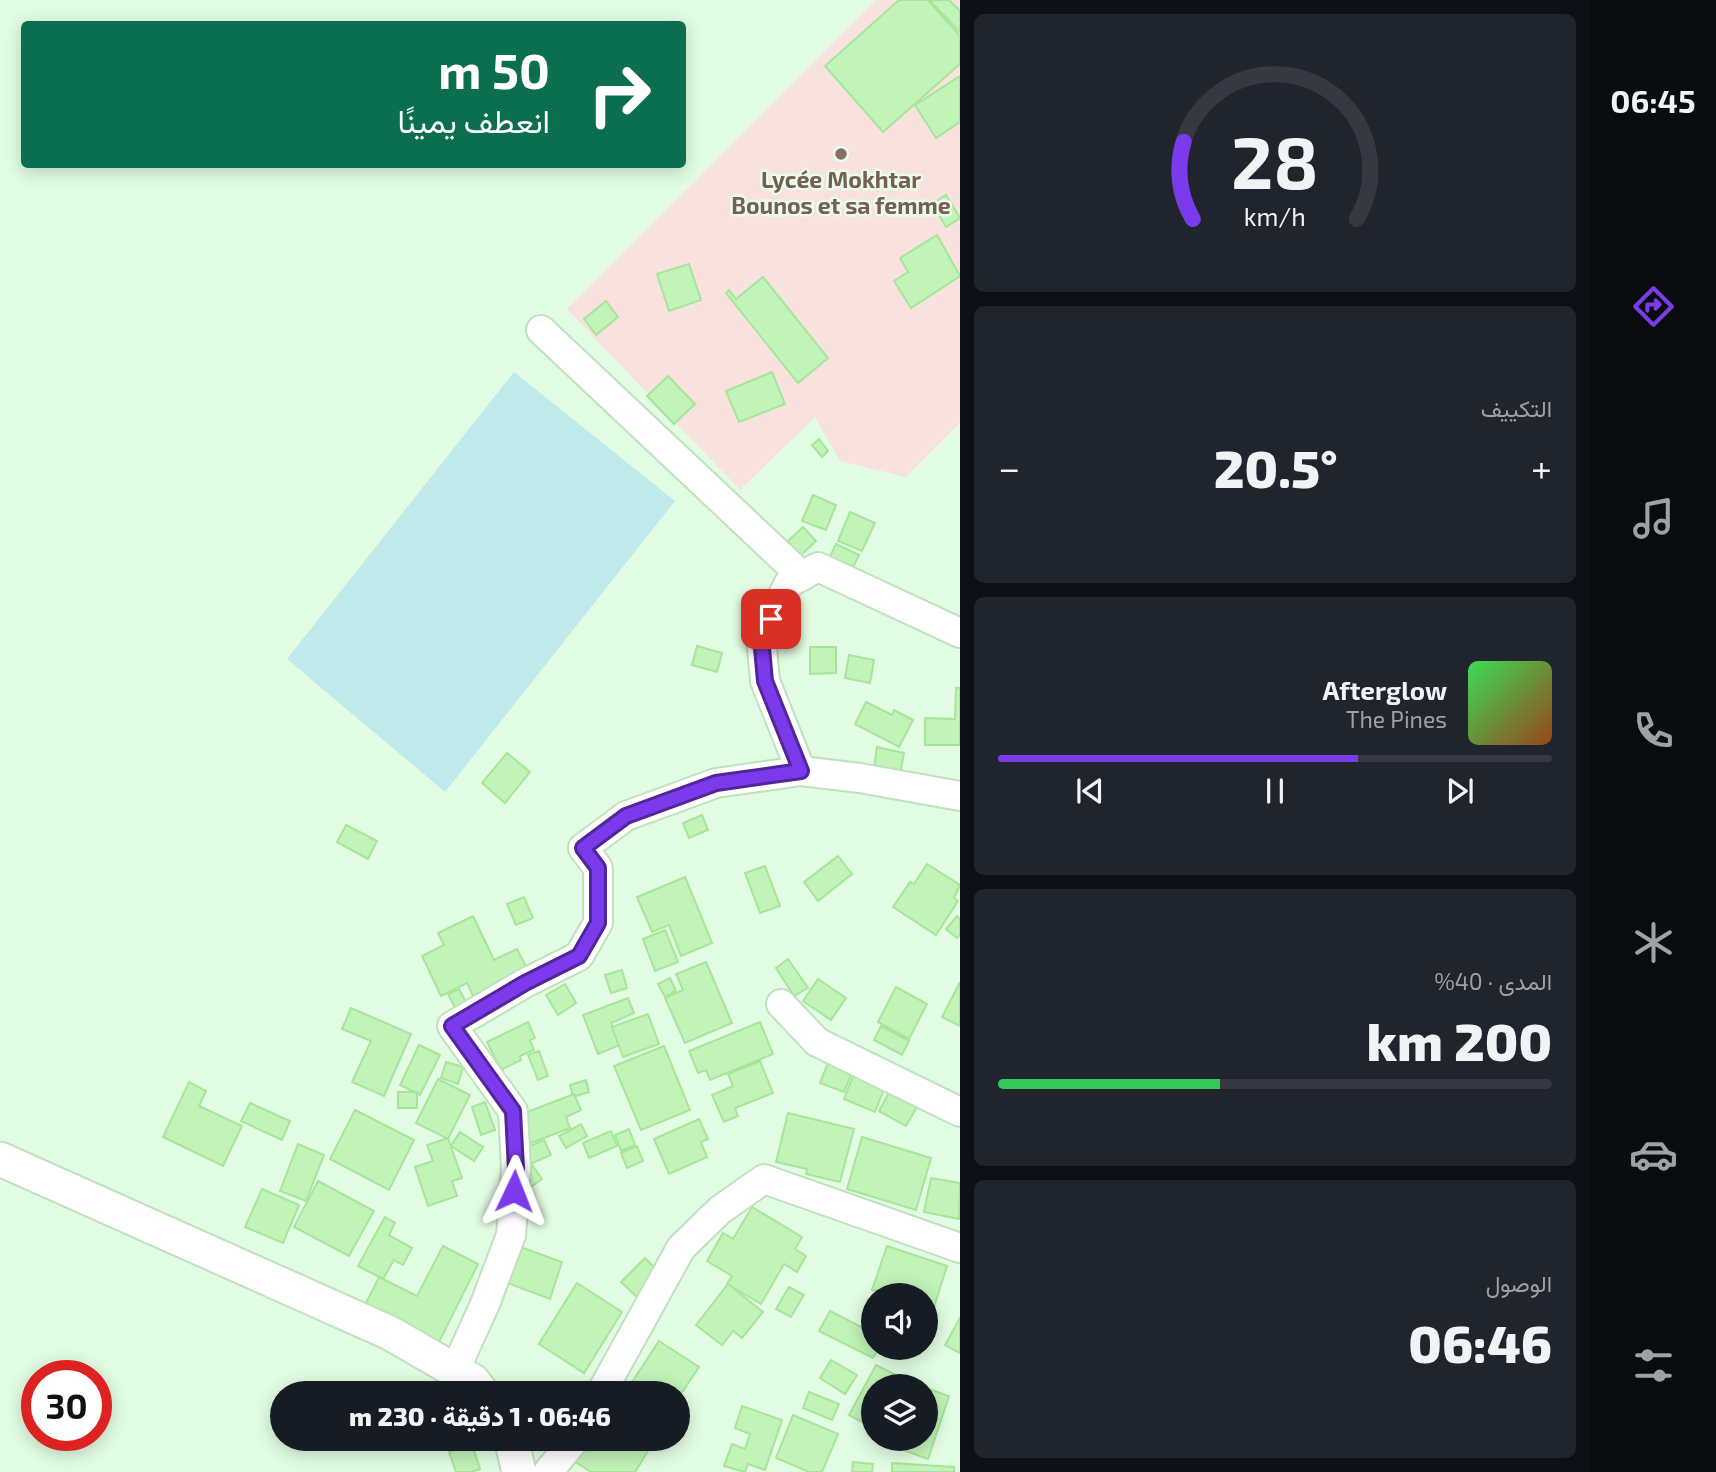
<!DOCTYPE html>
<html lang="ar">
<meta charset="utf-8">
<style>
body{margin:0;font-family:"Exo 2",Vazirmatn,sans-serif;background:#20242c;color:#f1f3f6;direction:rtl;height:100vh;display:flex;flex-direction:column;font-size:26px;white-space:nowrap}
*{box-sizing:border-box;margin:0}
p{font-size:23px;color:#9ea1a6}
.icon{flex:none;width:38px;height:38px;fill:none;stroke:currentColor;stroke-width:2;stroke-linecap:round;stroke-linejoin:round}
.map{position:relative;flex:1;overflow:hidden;direction:ltr}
.sheet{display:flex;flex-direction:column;gap:14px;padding:14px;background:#0d0f14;width:630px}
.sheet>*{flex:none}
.top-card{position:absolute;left:21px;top:21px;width:665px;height:147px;border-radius:7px;box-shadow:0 4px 18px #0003;direction:rtl;background:#0b6e4f;color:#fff;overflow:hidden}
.tools{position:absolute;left:861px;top:1283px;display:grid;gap:14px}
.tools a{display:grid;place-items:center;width:77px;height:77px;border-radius:50%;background:#171b24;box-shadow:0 4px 18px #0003;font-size:35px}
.speed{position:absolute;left:21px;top:1360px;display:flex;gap:14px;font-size:35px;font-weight:700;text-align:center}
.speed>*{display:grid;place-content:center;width:91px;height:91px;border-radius:50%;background:#171b24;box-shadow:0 4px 18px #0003;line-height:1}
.speed .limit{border:10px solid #d22;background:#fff;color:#111}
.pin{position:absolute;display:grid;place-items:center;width:60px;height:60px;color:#fff;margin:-30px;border-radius:14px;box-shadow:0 4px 10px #0006}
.me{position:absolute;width:77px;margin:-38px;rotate:2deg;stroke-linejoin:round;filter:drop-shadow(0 0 5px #0008)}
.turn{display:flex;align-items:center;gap:24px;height:147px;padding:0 21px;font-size:32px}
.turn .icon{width:91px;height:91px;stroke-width:2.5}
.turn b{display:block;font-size:49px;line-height:60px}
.big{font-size:52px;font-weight:800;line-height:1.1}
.sheet .tile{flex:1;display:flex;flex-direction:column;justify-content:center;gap:10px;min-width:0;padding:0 24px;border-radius:10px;background:#20242c}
.sheet .dial{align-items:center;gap:0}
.dial svg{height:182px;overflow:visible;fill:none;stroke:#363941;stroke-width:7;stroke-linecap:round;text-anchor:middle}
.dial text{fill:#f1f3f6;stroke:none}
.song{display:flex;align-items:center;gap:21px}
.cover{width:84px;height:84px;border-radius:10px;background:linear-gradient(135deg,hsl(130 70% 55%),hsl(20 70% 35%))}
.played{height:7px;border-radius:4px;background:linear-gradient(90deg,#7c3aed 65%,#363941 65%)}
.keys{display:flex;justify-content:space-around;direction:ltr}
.heat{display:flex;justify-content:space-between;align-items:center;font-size:38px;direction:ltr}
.charge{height:10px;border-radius:5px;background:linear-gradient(90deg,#34c759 40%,#363941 0)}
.trip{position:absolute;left:270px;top:1381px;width:420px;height:70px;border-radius:35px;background:#171b24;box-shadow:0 4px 18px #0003;font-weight:800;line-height:70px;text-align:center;direction:rtl}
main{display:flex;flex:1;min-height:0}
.tab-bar{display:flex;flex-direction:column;width:126px;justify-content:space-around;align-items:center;background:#090b0e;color:#9ea1a6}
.tab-bar .icon{width:49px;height:49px}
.tab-bar .selected{color:#7c3aed}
.tab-bar b{font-size:32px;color:#f1f3f6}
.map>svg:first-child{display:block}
.education{fill:#f9e1df}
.green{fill:#c0e9eb}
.building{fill:#c2f3b9;stroke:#a6e698;stroke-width:2}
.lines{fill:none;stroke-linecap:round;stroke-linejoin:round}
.minor-casing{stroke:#c0e1bd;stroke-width:32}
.tertiary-casing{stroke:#c0e1bd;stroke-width:37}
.minor{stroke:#fff;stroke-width:28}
.tertiary{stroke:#fff;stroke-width:33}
.route-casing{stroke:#51269a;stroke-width:18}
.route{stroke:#7c3aed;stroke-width:12}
.education-dot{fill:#8d6e63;stroke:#e9ffea;stroke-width:2.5}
.labels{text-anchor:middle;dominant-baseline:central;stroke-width:5;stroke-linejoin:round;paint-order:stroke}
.education-label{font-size:23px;font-weight:bold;fill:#785e54;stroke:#e9ffea}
</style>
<main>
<nav class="tab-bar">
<b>06:45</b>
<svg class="icon selected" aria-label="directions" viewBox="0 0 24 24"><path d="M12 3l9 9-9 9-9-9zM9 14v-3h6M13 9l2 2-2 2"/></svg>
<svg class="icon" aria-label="music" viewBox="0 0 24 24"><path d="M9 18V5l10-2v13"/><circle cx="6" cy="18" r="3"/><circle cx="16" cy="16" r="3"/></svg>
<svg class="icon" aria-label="phone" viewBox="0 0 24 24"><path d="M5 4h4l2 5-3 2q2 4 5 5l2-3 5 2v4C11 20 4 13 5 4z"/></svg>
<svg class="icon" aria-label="climate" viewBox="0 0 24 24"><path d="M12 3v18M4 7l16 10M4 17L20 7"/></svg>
<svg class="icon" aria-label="car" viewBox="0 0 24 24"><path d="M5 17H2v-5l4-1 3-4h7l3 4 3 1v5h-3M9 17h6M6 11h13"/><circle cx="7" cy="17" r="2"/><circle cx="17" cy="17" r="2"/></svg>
<svg class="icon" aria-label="filters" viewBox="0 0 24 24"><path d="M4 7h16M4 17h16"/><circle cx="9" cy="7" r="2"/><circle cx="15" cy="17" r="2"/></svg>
</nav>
<section class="sheet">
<div class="tile dial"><svg viewBox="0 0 100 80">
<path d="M14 69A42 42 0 1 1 86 69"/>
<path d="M14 69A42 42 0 0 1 10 35" stroke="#7c3aed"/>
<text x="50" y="56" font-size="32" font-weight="700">28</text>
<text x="50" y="72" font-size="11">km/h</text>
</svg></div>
<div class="tile"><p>التكييف</p>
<div class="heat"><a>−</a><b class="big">20.5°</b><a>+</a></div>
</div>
<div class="tile">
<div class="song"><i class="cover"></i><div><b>Afterglow</b><p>The Pines</p></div></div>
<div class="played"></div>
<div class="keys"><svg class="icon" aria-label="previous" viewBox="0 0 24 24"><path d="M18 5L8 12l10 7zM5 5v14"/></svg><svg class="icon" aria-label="pause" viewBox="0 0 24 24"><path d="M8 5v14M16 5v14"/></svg><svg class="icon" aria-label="next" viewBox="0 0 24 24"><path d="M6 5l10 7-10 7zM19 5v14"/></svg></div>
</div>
<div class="tile"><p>المدى · 40%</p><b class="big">200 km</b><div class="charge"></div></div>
<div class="tile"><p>الوصول</p><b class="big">06:46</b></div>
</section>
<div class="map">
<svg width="960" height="1472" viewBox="0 0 960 1472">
<rect width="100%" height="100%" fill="#e2fde3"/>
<path class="education" d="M 876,0 L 960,0 L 960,423 L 906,477 L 840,461 L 815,417 L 740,490 L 567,309 Z"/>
<path class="green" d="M 514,372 L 675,501 L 445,792 L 287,659 Z"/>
<g class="building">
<path d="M 899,0 L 928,0 L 960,36 L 960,64 L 883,132 L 825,66 Z"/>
<path d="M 929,0 L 949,0 L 960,11 L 960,32 Z"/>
<path d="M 960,76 L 960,122 L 936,138 L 915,105 Z"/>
<path d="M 946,195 L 960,218 L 946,227 L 932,204 Z"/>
<path d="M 937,235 L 960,276 L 911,308 L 894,281 L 908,272 L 900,258 Z"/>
<path d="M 689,264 L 701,300 L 669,311 L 657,274 Z"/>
<path d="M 763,277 L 828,358 L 798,383 L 726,293 L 729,290 L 736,299 Z"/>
<path d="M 606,301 L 618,317 L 596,335 L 584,319 Z"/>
<path d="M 772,372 L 785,404 L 739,422 L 726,391 Z"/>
<path d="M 668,376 L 695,404 L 674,424 L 647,396 Z"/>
<path d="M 819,439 L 828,451 L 822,457 L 812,445 Z"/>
<path d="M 813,495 L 836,505 L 826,530 L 802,521 Z"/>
<path d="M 850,512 L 875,523 L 862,551 L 838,541 Z"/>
<path d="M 803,527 L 816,541 L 799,557 L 786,543 Z"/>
<path d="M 836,544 L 859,555 L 849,576 L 826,565 Z"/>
<path d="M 697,646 L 722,653 L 717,672 L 692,665 Z"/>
<path d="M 810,647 L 836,647 L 836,673 L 810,674 Z"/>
<path d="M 849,655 L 874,660 L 870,683 L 845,678 Z"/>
<path d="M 956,688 L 960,688 L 960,745 L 925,745 L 925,718 L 955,719 Z"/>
<path d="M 866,702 L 892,715 L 894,710 L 913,720 L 899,747 L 855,724 Z"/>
<path d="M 877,747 L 904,753 L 900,774 L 874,768 Z"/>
<path d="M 507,753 L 530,772 L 505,803 L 482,783 Z"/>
<path d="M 702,815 L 708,830 L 689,838 L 683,823 Z"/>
<path d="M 346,825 L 377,841 L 368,859 L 337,842 Z"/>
<path d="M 838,856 L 852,874 L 818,901 L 804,882 Z"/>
<path d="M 927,864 L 960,885 L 954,898 L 958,901 L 936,935 L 893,907 L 910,882 L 914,884 Z"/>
<path d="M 765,866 L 780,906 L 760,913 L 745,873 Z"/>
<path d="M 685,877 L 712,943 L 681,956 L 669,925 L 652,932 L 637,897 Z"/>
<path d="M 524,897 L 533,918 L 516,925 L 507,904 Z"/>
<path d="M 473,916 L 494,960 L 517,949 L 532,978 L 503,981 L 473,996 L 467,983 L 441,996 L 422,956 L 444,945 L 438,933 Z"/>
<path d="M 957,916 L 960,919 L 960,935 L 957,938 L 946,929 Z"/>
<path d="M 665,930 L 678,962 L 655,971 L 643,939 Z"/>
<path d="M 788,959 L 808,988 L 794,996 L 776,968 Z"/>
<path d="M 706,962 L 732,1023 L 685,1043 L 665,998 L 683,990 L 676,974 Z"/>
<path d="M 622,970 L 627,988 L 611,993 L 605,975 Z"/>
<path d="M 670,978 L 676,991 L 665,997 L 658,984 Z"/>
<path d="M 818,979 L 846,998 L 831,1020 L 803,1001 Z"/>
<path d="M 960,982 L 960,1026 L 942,1017 Z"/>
<path d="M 565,984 L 576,1003 L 558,1015 L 546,995 Z"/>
<path d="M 896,987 L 927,1004 L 909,1039 L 878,1022 Z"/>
<path d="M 459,989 L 467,1004 L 456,1010 L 448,994 Z"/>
<path d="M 628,998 L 634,1013 L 611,1023 L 620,1045 L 598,1054 L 583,1015 Z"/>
<path d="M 351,1008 L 411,1034 L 384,1096 L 352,1082 L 371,1041 L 342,1029 Z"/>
<path d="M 648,1014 L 659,1044 L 623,1057 L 612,1027 Z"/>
<path d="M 528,1022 L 535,1038 L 530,1040 L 534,1050 L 520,1056 L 521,1060 L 501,1070 L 487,1042 Z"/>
<path d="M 760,1022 L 773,1054 L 710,1080 L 706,1070 L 698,1073 L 689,1051 Z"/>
<path d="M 881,1026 L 909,1041 L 902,1055 L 874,1040 Z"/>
<path d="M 419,1045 L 440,1055 L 420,1095 L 400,1085 Z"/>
<path d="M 664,1046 L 690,1110 L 641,1130 L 614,1066 Z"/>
<path d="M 539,1051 L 548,1076 L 538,1080 L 528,1055 Z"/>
<path d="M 831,1055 L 855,1065 L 844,1092 L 820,1083 Z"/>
<path d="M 760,1061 L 773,1093 L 735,1108 L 738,1116 L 724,1122 L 712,1095 L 733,1086 L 728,1074 Z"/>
<path d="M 446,1062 L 463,1067 L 458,1084 L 441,1078 Z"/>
<path d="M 856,1069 L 887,1081 L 875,1112 L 844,1099 Z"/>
<path d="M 438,1079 L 470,1095 L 448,1139 L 416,1123 Z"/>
<path d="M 586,1080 L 589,1092 L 573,1097 L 570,1085 Z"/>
<path d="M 189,1082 L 206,1091 L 199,1106 L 242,1126 L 223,1166 L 163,1137 Z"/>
<path d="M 892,1087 L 920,1102 L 906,1126 L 879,1111 Z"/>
<rect x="398" y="1092" width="19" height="16"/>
<path d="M 574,1094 L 581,1110 L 566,1117 L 570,1128 L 526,1145 L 514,1117 Z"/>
<path d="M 485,1102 L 495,1130 L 481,1135 L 472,1107 Z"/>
<path d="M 250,1103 L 290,1121 L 282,1140 L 241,1121 Z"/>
<path d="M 355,1110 L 414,1140 L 389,1190 L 330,1159 Z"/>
<path d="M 788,1113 L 854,1129 L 840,1182 L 806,1174 L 807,1169 L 776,1162 Z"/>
<path d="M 699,1119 L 708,1139 L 701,1142 L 707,1157 L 669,1174 L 654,1139 Z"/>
<path d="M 581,1124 L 587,1136 L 566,1148 L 559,1136 Z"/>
<path d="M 629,1129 L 635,1145 L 621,1151 L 615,1135 Z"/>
<path d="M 611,1131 L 617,1146 L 589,1158 L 583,1143 Z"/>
<path d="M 460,1132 L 483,1147 L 474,1161 L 451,1146 Z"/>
<path d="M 862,1137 L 931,1158 L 916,1210 L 847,1189 Z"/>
<path d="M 448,1138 L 462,1178 L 452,1181 L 457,1196 L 428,1206 L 415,1167 L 433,1161 L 427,1145 Z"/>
<path d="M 544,1140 L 551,1155 L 521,1168 L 514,1153 Z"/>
<path d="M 298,1144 L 324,1155 L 306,1201 L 280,1191 Z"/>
<path d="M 637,1146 L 643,1161 L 627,1168 L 621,1153 Z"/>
<path d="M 532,1165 L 542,1179 L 529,1188 L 520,1174 Z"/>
<path d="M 931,1178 L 960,1183 L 959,1219 L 924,1212 Z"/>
<path d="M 318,1181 L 374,1211 L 349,1256 L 294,1227 Z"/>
<path d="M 262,1189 L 299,1205 L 283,1243 L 245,1227 Z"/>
<path d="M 752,1207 L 802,1237 L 795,1249 L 806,1256 L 797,1272 L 784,1264 L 761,1304 L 727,1284 L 732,1276 L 707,1261 L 723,1233 L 733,1239 Z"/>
<path d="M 385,1217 L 395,1223 L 389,1235 L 412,1248 L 403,1265 L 394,1260 L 383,1279 L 358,1266 Z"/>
<path d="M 515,1245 L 562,1262 L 550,1299 L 502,1281 Z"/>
<path d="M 443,1246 L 478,1264 L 438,1344 L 364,1307 L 379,1277 L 417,1296 Z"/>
<path d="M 887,1246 L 947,1266 L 933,1310 L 926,1308 L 926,1295 L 888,1295 L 872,1290 Z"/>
<path d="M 645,1258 L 663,1276 L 639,1299 L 621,1282 Z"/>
<path d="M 577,1283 L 622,1312 L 584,1373 L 539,1344 Z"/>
<path d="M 728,1284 L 763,1312 L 742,1338 L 733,1331 L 722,1345 L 696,1325 Z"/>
<path d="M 789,1287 L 804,1295 L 791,1317 L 776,1309 Z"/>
<path d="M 830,1311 L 873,1333 L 873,1348 L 879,1348 L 873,1358 L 819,1331 Z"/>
<path d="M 960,1318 L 960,1353 L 945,1345 Z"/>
<path d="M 659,1341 L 699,1367 L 677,1400 L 677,1393 L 625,1393 Z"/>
<path d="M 831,1360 L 857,1375 L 845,1394 L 820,1378 Z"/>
<path d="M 876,1365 L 900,1377 L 895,1386 L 873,1386 L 873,1428 L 849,1415 Z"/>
<path d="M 926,1388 L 949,1396 L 928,1459 L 884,1443 L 885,1438 L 926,1438 Z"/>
<path d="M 809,1392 L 839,1404 L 832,1420 L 803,1408 Z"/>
<path d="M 742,1406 L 782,1420 L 765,1470 L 748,1464 L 745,1472 L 724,1466 L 732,1444 L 745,1449 L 750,1434 L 735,1428 Z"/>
<path d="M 793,1415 L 838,1434 L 822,1472 L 809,1472 L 776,1458 Z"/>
<path d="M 584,1438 L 656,1438 L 635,1472 L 591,1472 L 571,1459 Z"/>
<path d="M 472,1444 L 480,1469 L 471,1472 L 456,1472 L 449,1452 Z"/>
<path d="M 853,1462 L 873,1464 L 872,1472 L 852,1472 Z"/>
<path d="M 892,1463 L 954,1467 L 954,1472 L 892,1472 Z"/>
</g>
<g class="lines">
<g class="minor-casing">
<g id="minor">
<path d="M 541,330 L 802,576"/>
<path d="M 801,771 L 765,681 L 761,637 L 789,583 L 818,567 L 960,633"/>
<path d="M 781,1004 L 817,1042 L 960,1112"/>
<path d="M 455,1370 L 485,1304 L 511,1235 L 516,1169 L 513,1111 L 452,1026 L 525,983 L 579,956 L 598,923 L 598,868 L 583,848 L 626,816 L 716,783 L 801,771 L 860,778 L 960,796"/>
<path d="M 601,1393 L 681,1248 L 720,1210 L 764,1179 L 960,1248"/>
<path d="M 548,1472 L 576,1438"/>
</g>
</g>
<g class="tertiary-casing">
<g id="tertiary">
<path d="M 0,1159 L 390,1333 L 473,1381 L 482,1393"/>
<path d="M 511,1438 L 519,1472"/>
</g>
</g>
<use href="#minor" class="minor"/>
<use href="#tertiary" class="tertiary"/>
</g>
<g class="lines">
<g class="route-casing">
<path id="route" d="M 514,1191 L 516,1169 L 513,1111 L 452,1026 L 525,983 L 579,956 L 598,923 L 598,868 L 583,848 L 626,816 L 716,783 L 801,771 L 765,681 L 761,637 L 771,619"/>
</g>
<use href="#route" class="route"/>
</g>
<circle class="education-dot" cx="841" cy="154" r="7"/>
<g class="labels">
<g class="education-label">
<text x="841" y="179">Lycée Mokhtar<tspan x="841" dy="26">Bounos et sa femme</tspan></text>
</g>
</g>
</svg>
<div class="tools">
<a><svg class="icon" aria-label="sound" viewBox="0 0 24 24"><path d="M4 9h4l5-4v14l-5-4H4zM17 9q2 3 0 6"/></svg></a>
<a><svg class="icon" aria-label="layers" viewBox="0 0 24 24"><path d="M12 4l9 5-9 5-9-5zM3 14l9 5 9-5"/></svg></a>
</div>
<div class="speed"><div class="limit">30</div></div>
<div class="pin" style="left:771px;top:619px;background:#d93025"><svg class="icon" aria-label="arrive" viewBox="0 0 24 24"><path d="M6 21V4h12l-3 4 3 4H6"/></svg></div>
<svg class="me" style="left:514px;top:1191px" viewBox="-20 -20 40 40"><path d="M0-17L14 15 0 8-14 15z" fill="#7c3aed" stroke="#fff" stroke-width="4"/></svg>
<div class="trip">06:46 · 1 دقيقة · 230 m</div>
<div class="top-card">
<div class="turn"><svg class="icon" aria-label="right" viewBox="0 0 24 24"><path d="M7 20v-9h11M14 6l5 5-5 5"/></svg><div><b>50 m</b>انعطف يمينًا</div></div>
</div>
</div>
</main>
